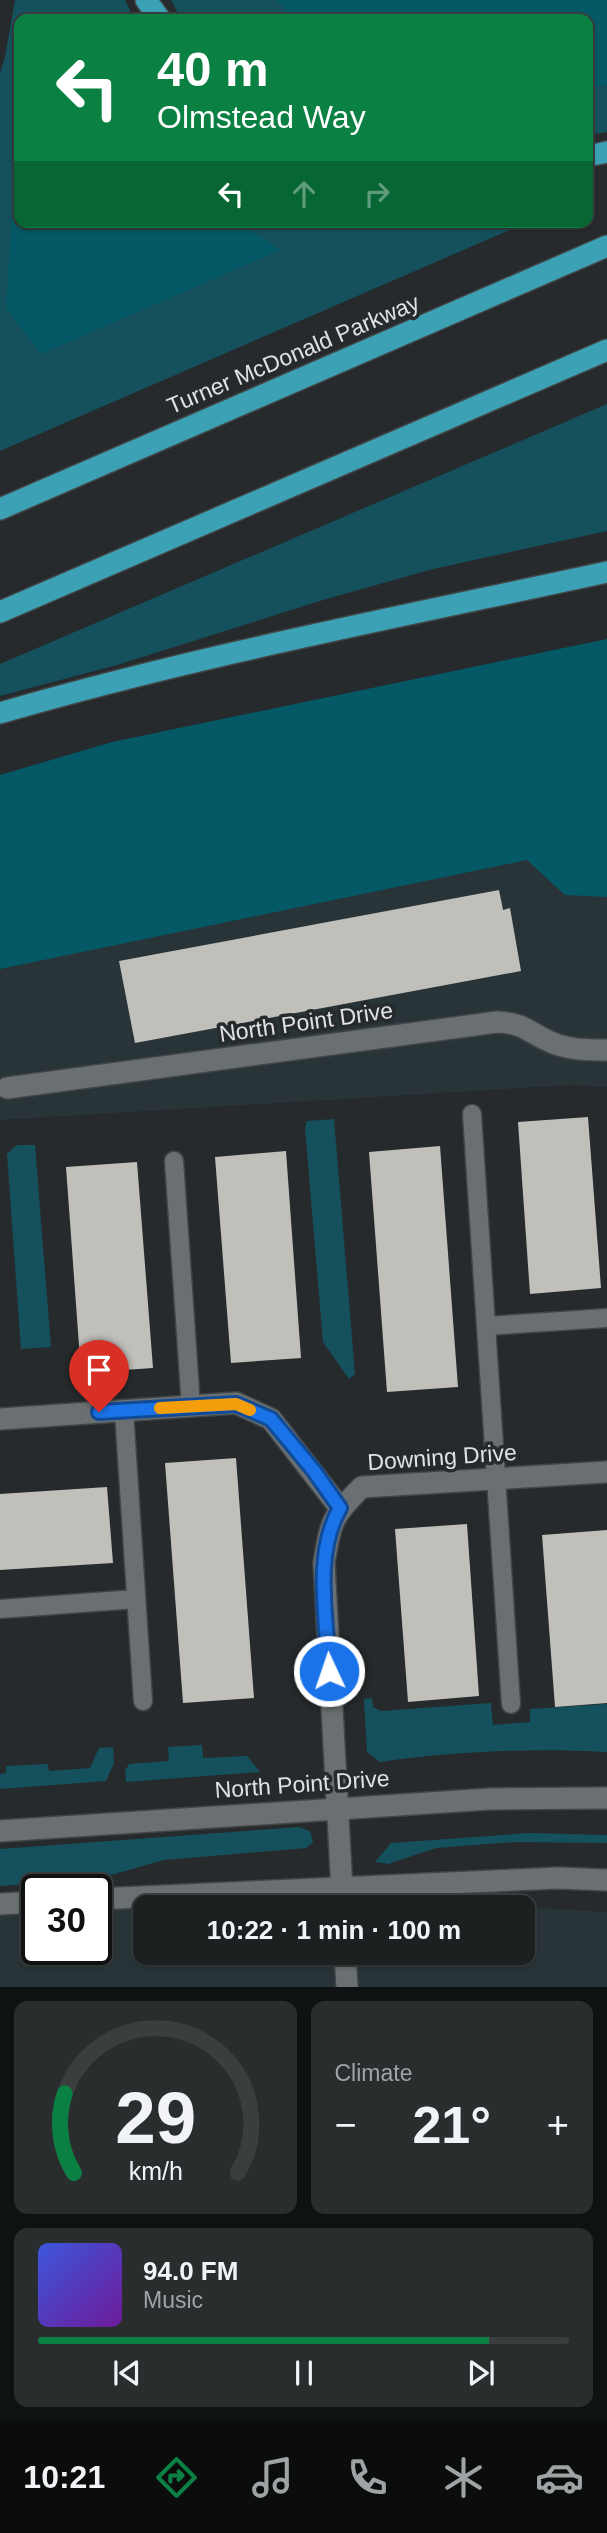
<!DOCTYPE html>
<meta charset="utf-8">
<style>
body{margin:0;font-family:Helvetica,sans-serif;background:#292d2e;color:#f1f3f6;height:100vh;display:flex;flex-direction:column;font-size:26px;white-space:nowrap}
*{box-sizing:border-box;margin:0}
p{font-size:23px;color:#a0a3a5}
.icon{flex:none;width:38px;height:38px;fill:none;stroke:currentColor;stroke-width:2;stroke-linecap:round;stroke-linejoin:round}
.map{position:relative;height:1987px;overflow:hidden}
.panel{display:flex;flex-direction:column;gap:14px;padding:14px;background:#0f1212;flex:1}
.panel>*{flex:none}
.banner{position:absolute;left:14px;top:14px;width:579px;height:214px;border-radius:14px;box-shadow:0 2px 5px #0004,0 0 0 2px #3a3e3f;background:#0b8043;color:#fff;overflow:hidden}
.speed{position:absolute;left:21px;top:1874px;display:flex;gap:14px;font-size:35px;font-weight:700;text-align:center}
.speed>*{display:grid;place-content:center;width:91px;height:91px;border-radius:50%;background:#1c2021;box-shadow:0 2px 5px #0004,0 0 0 2px #3a3e3f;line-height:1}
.speed .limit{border:4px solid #111;border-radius:10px;background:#fff;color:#111}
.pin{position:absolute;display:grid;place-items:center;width:60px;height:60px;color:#fff;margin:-72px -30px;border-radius:50% 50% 50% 0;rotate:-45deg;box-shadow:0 0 7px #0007}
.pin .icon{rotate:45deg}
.me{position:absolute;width:77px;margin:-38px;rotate:357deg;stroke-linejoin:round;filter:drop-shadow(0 0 5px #0008)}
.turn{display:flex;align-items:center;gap:24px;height:147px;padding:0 28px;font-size:32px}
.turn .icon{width:91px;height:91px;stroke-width:2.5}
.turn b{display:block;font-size:49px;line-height:60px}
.lanes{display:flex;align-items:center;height:66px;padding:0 28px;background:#0003;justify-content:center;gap:35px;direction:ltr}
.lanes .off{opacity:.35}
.big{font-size:52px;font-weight:600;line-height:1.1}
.panel .widget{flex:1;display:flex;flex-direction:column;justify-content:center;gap:10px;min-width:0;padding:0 24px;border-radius:14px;background:#292d2e}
.panel .dial{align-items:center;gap:0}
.dial svg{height:182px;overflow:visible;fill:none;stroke:#3a3e3f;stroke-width:7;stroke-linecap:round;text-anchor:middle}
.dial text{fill:#f1f3f6;stroke:none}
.song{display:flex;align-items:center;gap:21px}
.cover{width:84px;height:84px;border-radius:10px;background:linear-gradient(135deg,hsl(230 70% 55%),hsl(280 70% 35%))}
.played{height:7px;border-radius:4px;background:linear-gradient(90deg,#0b8043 85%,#3a3e3f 85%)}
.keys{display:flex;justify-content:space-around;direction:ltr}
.heat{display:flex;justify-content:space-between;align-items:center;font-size:38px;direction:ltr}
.panel .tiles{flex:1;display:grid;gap:14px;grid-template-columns:1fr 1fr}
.widget:last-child{grid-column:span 2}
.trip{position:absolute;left:133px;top:1895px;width:402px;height:70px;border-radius:14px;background:#1c2021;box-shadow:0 2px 5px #0004,0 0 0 2px #3a3e3f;font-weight:600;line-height:70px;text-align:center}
.tab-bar{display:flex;height:112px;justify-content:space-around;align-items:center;background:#0b0d0d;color:#a0a3a5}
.tab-bar .icon{width:49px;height:49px}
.tab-bar .on{color:#0b8043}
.tab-bar b{font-size:32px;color:#f1f3f6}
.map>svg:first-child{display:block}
.built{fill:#283437;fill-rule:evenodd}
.green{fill:#15515d}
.forest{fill:#055866}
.building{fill:#c0bfba}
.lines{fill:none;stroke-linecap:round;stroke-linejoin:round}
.service-casing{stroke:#414546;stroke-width:21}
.minor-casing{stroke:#414546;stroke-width:24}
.motorway-casing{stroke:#414546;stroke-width:24}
.service{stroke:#6a7071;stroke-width:18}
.minor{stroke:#6a7071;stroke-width:21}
.motorway{stroke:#3ca1b5;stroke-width:21}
.route-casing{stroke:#114b97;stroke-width:18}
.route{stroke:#1a73e8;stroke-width:12}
.slow{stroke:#f59e0b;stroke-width:12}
.labels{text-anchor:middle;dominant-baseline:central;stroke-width:7;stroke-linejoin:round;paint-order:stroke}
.street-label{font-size:23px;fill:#dfe2e3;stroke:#262a2c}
</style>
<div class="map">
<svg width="607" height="1987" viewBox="0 0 607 1987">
<rect width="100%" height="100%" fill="#262a2c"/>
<g class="built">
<path d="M 607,695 L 607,1087 L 569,1085 L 0,1120 L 0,844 Z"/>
<path d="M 418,1901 L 607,1912 L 607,1987 L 0,1987 L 0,1904 L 37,1903 L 37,1950 L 96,1950 L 96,1903 ZM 145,1908 L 523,1908 L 523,1953 L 145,1953 Z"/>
</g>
<g class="green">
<path d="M 15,0 L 125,0 L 134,19 L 19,19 L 19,222 L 528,222 L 0,451 L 0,73 L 5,57 Z"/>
<path d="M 171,0 L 276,0 L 294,19 L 181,19 Z"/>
<path d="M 607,85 L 607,132 L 588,135 L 588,88 Z"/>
<path d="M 607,404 L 607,531 L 433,569 L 323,600 L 117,665 L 0,696 L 0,664 Z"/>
<path d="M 334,1119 L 355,1374 L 349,1379 L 323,1342 L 305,1128 L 307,1121 Z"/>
<path d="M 17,1145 L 35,1145 L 51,1347 L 21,1349 L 7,1154 Z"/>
<path d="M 372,1698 L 373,1707 L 381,1711 L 491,1703 L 493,1725 L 530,1722 L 530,1709 L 607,1704 L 607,1752 C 531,1748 454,1751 380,1762 L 367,1752 L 364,1699 Z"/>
<path d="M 202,1745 L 203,1758 L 247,1756 L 260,1772 L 126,1782 L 125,1771 L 129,1764 L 169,1761 L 168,1747 Z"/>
<path d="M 113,1747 L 114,1763 L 106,1781 L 0,1789 L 0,1774 L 6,1773 L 6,1766 L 48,1764 L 49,1771 L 90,1768 L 99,1748 Z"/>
<path d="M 299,1827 L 310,1831 L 313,1842 L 306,1848 L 164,1860 L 97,1879 L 0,1886 L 0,1849 Z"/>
<path d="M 529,1833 L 607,1835 L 607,1843 L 514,1842 L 436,1848 L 388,1864 L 375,1862 L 391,1843 Z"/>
</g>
<g class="forest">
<path d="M 276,0 L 607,0 L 607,85 L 588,88 L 588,19 L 294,19 Z"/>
<path d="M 19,103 L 19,222 L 237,222 L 280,250 L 41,354 L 6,308 Z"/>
<path d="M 607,639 L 607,897 L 565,895 L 527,860 L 0,969 L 0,775 L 112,742 Z"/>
</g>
<g class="building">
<path d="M 499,890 L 503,910 L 510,908 L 521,971 L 135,1043 L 119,961 Z"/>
<path d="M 588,1117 L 601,1288 L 530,1294 L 518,1122 Z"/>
<path d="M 440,1146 L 458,1387 L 387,1392 L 369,1152 Z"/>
<path d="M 286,1151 L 301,1358 L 231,1363 L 215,1157 Z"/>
<path d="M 137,1162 L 153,1368 L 81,1373 L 66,1167 Z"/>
<path d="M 236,1458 L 254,1698 L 183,1703 L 165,1463 Z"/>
<path d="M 107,1487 L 113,1563 L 0,1570 L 0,1494 Z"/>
<path d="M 467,1524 L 479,1696 L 408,1702 L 395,1529 Z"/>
<path d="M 607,1530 L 607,1703 L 555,1707 L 542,1535 Z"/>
</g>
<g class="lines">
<g class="service-casing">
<g id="service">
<path d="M 472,1114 L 511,1704"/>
<path d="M 174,1161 L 191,1406"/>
<path d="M 487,1326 L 607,1318"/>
<path d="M 124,1411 L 143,1701"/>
<path d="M 0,1609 L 136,1599"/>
</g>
</g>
<g class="minor-casing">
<g id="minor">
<path d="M 7,1088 L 497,1022 C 525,1023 529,1033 553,1043 C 571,1050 587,1050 607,1050"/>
<path d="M 0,1419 L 236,1403 L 271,1419 L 340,1508"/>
<path d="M 0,1831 L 490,1799 L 607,1798"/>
<path d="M 96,1899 L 558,1878 L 607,1880"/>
<path d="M 0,1904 L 37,1902"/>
<path d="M 343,1908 L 324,1563 C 331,1522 331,1517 362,1487 L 607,1472"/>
<path d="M 345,1953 L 347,1987"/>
</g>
</g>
<g class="motorway-casing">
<g id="motorway">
<path d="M 146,0 L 160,19"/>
<path d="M 588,156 L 607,152"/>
<path d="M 0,509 L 607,246"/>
<path d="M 0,612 L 607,350"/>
<path d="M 0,713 C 200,655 404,616 607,572"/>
</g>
</g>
<use href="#service" class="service"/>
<use href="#minor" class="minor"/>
<use href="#motorway" class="motorway"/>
</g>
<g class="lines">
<g class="route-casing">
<path id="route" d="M 99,1412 L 236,1404 L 271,1419 L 314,1471 L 340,1508 C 313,1555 327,1618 329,1671"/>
</g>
<use href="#route" class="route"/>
<path class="slow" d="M 160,1408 L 236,1404 L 250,1410"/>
</g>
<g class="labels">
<g class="street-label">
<text transform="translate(293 354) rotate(-23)">Turner McDonald Parkway</text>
<text transform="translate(306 1022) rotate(-8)">North Point Drive</text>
<text transform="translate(442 1457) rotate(-4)">Downing Drive</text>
<text transform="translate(302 1784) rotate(-4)">North Point Drive</text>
</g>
</g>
</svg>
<div class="speed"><div class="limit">30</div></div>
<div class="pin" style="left:99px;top:1412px;background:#d93025"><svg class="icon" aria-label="arrive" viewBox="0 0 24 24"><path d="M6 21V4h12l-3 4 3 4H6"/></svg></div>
<svg class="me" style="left:329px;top:1671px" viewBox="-20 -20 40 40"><circle r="17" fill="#1a73e8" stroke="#fff" stroke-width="3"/><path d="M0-11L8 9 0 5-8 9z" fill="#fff"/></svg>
<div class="trip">10:22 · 1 min · 100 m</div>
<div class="banner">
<div class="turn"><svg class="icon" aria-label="left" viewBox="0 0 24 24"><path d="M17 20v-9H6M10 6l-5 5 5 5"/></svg><div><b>40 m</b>Olmstead Way</div></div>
<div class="lanes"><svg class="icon" aria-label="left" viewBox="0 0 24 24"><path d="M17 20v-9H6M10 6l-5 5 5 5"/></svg><svg class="icon off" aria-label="ahead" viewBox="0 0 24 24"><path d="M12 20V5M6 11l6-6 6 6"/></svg><svg class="icon off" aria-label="right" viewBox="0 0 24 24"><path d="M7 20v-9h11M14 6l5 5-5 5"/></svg></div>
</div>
</div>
<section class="panel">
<div class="tiles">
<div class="widget dial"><svg viewBox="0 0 100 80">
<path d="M14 69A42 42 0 1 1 86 69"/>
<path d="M14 69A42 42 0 0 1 10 34" stroke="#0b8043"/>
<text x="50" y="56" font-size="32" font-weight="700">29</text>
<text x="50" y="72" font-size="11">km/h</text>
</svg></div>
<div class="widget"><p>Climate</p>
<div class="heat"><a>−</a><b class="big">21°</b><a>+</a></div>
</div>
<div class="widget">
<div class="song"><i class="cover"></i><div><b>94.0 FM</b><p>Music</p></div></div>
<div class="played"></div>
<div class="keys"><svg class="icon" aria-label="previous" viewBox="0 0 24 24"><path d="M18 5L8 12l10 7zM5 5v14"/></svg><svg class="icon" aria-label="pause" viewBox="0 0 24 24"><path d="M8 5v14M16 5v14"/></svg><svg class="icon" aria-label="next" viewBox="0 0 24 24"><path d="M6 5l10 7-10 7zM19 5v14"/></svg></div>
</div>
</div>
</section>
<nav class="tab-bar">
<b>10:21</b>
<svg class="icon on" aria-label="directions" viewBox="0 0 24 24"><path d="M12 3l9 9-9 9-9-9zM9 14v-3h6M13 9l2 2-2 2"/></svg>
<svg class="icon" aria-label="music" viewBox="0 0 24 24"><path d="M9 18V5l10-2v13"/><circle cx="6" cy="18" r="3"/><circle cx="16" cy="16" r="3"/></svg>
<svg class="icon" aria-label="phone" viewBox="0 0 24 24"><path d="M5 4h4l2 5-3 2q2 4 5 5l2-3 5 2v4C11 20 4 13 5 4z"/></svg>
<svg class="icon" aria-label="climate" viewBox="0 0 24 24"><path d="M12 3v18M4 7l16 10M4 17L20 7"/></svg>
<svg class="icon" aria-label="car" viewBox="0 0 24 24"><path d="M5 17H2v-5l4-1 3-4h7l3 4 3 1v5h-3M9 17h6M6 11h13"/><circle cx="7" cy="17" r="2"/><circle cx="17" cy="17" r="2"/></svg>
</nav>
